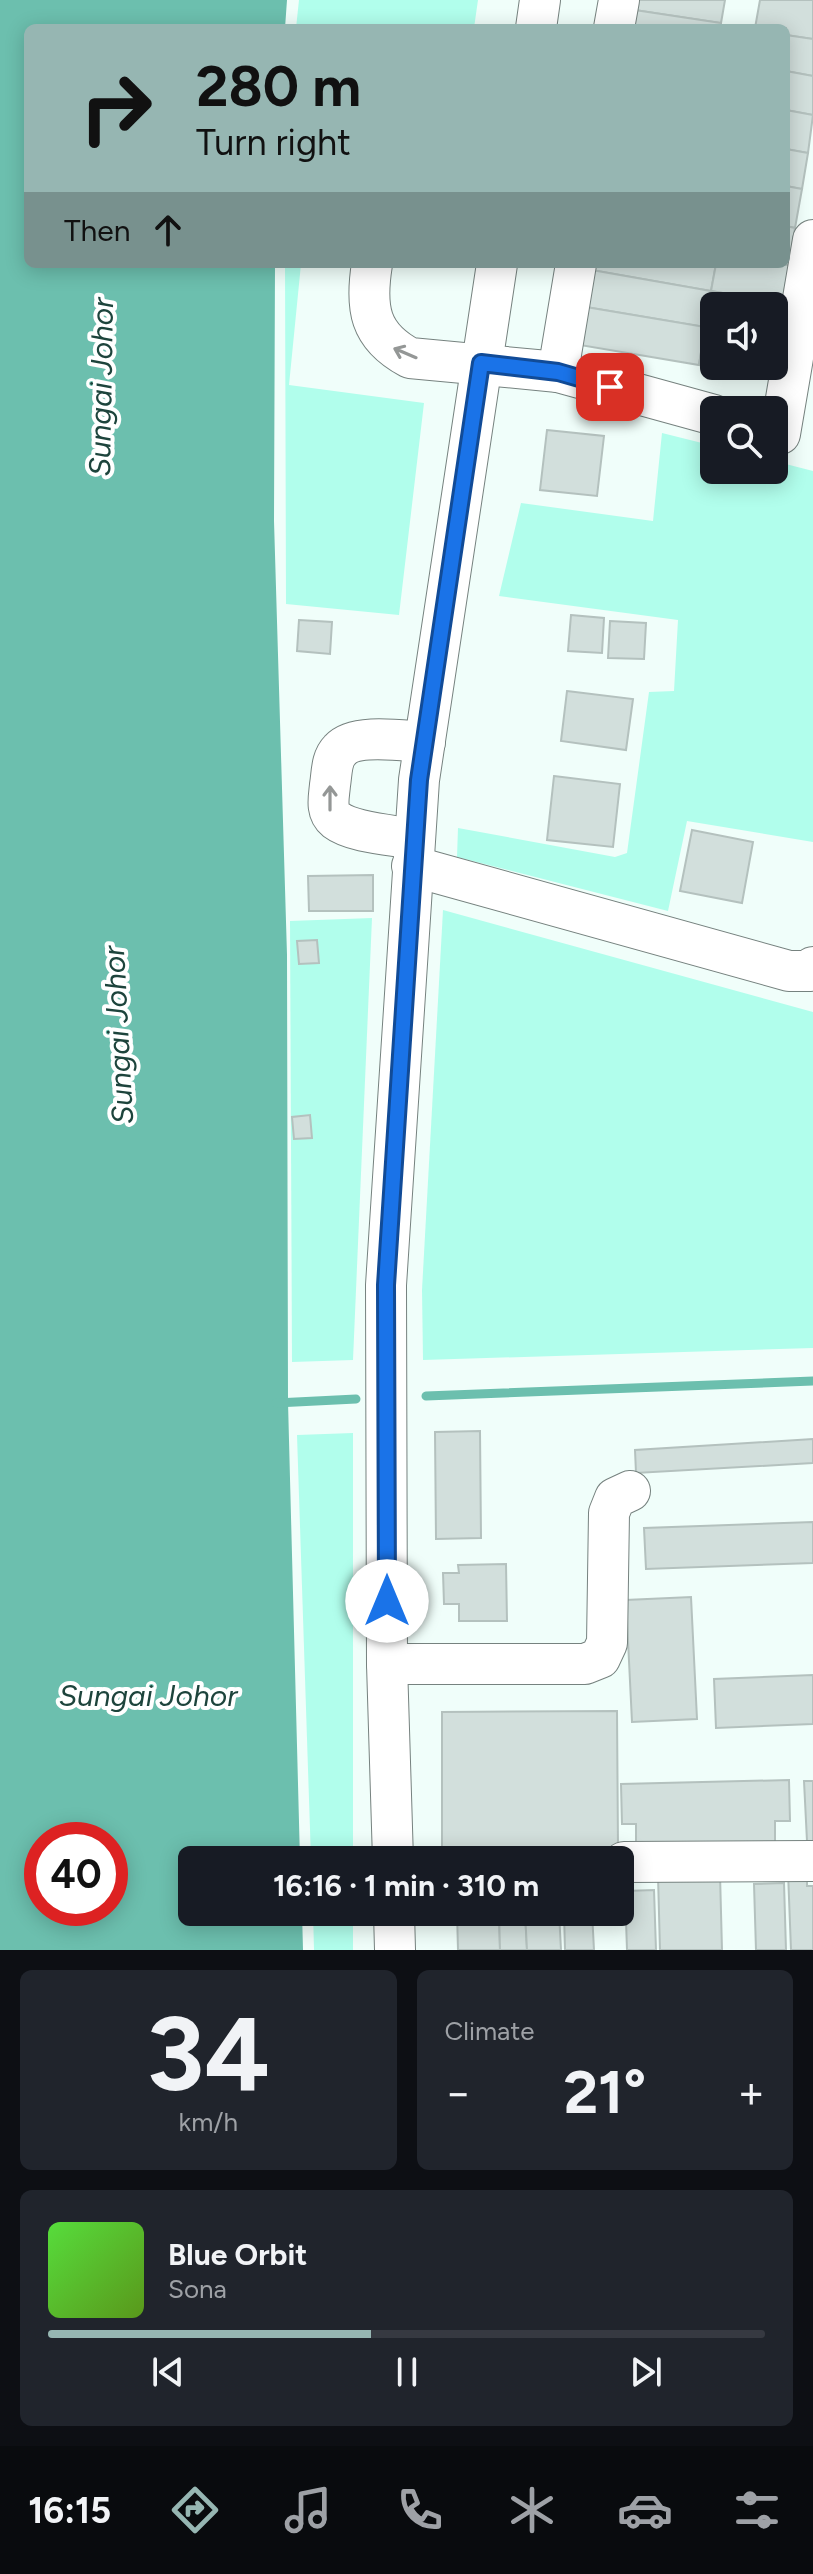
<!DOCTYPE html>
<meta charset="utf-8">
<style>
body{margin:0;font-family:Figtree,sans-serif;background:#20242c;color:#f1f3f6;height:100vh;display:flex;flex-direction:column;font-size:30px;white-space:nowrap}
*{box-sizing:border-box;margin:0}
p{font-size:26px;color:#9ea1a6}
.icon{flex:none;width:44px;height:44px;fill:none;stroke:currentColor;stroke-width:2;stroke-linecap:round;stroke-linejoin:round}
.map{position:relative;height:1950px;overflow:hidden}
.side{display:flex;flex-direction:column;gap:20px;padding:20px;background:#0d0f14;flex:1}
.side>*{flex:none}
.top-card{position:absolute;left:24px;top:24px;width:766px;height:244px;border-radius:12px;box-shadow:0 4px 20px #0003;background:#96b6b2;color:#111;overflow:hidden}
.tools{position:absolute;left:700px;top:292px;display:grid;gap:16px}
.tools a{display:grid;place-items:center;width:88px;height:88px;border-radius:12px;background:#171b24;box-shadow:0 4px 20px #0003;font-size:40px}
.speed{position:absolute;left:24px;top:1822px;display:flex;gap:16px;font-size:40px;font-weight:700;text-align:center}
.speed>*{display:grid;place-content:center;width:104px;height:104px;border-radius:50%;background:#171b24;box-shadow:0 4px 20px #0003;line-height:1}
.speed .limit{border:12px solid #d22;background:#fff;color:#111}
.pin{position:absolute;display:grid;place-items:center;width:68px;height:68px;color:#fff;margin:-34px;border-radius:16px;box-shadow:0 4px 12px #0006}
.me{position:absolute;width:88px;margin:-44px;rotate:0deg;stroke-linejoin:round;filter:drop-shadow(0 0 6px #0008)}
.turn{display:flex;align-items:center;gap:28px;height:168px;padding:0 40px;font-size:36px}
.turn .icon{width:104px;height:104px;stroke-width:2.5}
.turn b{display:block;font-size:56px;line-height:68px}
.then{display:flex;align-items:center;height:76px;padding:0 40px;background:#0003;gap:16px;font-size:30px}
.big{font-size:60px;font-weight:700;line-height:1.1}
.side .tile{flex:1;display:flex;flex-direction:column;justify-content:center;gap:12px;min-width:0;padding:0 28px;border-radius:12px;background:#20242c}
.side .dial{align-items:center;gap:0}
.dial b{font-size:104px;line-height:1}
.song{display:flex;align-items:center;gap:24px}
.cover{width:96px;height:96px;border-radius:12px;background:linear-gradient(135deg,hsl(110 70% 55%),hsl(90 70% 35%))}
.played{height:8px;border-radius:4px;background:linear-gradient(90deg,#96b6b2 45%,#363941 45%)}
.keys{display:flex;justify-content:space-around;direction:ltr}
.heat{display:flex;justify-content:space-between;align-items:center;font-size:44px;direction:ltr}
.side .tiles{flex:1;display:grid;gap:20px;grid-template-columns:1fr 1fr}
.tile:last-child{grid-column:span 2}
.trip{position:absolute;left:178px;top:1846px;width:456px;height:80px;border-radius:12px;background:#171b24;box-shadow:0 4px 20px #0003;font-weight:700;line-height:80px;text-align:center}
.dock{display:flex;height:128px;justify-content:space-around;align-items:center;background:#090b0e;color:#9ea1a6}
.dock .icon{width:56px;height:56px}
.dock .on{color:#96b6b2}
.dock b{font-size:36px;color:#f1f3f6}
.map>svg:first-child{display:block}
.green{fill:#b1feec}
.water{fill:#6cbfae;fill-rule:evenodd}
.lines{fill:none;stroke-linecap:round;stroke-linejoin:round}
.stream{stroke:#6cbfae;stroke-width:9}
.building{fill:#d2dfdc;stroke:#b4c1be;stroke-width:2}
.minor-casing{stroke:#76827f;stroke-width:42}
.minor{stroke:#fff;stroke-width:40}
.oneway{stroke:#949796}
.route-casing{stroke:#114b97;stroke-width:20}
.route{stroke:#1a73e8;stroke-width:14}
.labels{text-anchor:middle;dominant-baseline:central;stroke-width:8;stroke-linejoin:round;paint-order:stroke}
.water-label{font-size:30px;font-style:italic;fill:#1d443c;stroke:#fff}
</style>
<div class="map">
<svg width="813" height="1950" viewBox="0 0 813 1950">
<rect width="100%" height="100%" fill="#f0fefa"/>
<g class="green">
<path d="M 299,0 L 478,0 L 474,28 L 296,28 Z"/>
<path d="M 285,264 L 301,264 L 289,385 L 424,403 L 399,615 L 286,604 Z"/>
<path d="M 662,433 L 714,446 L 714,470 L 774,470 L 774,461 L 813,471 L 813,842 L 687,821 L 668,911 L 457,857 L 458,828 L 615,857 L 627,853 L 649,692 L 674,691 L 678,620 L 499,596 L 521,503 L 653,521 Z"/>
<path d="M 443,910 L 813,1012 L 813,1348 L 423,1360 L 422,1290 Z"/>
<path d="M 372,918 L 353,1360 L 292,1362 L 290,921 Z"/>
<path d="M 353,1433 L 353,1860 L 311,1860 L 297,1435 Z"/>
<path d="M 313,1912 L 353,1912 L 353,1950 L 314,1950 Z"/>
</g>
<path class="water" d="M 0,0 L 287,0 L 285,28 L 28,28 L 28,264 L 275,264 L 274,521 L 287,955 L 288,1402 L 300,1860 L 192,1860 L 192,1912 L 302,1912 L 303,1950 L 0,1950 ZM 42,1840 L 110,1840 L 110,1908 L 42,1908 Z"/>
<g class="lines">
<g class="stream">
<path d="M 426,1396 L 813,1381"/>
<path d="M 276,1403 L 356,1399"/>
</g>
</g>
<g class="building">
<path d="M 629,0 L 725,0 L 721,23 L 628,9 Z"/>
<path d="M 760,0 L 813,0 L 813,39 L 786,35 L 786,28 L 755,28 Z"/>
<path d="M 628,9 L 721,23 L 721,28 L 625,28 Z"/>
<path d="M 786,35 L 813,39 L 813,76 L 786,71 Z"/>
<path d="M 786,71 L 813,76 L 813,115 L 786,110 Z"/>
<path d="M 786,110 L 813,115 L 808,153 L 786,149 Z"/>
<path d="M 786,149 L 808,153 L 802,189 L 786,186 Z"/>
<path d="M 786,186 L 802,189 L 795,228 L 786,226 Z"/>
<path d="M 786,226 L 795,228 L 789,265 L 783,264 L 786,264 Z"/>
<path d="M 587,264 L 716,264 L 711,291 L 586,269 Z"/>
<path d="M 716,264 L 789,265 L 782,303 L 711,291 Z"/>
<path d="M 586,269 L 711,291 L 705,327 L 580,306 Z"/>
<path d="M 711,291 L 782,303 L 776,339 L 774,338 L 774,306 L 714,306 L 714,328 L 705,327 Z"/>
<path d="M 580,306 L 705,327 L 699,365 L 574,344 Z"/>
<path d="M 705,327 L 714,328 L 714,366 L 771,366 L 769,377 L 699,365 Z"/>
<path d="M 547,430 L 604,436 L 597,496 L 540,490 Z"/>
<path d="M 571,615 L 604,618 L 602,653 L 568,651 Z"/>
<path d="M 299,620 L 332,622 L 330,654 L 297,651 Z"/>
<path d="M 610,621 L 646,623 L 644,659 L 608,658 Z"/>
<path d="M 567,691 L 633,699 L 626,750 L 561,741 Z"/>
<path d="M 554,776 L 620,784 L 613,847 L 547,840 Z"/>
<path d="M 692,830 L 753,842 L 742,903 L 680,891 Z"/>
<path d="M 373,875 L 373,911 L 309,911 L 308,876 Z"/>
<path d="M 317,940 L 319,963 L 299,964 L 297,941 Z"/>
<path d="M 310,1115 L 312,1138 L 294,1139 L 292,1117 Z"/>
<path d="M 480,1431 L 481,1538 L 436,1539 L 435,1432 Z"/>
<path d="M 813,1439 L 813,1463 L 636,1473 L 635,1450 Z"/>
<path d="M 813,1522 L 813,1563 L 646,1569 L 644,1528 Z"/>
<path d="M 506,1564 L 507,1621 L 459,1621 L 459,1604 L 444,1604 L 443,1573 L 459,1573 L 458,1565 Z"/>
<path d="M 691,1597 L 697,1719 L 632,1722 L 626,1600 Z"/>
<path d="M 813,1675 L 813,1724 L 716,1728 L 714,1679 Z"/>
<path d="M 617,1711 L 618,1849 L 442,1849 L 442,1712 Z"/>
<path d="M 789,1780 L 790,1821 L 775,1821 L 775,1845 L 636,1848 L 636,1824 L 622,1824 L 621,1784 Z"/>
<path d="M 804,1781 L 813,1781 L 813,1841 L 807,1841 Z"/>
<path d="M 807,1871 L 807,1886 L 813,1886 L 813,1950 L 791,1950 L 788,1872 Z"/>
<path d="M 720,1874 L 722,1950 L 660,1950 L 658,1876 Z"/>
<path d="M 784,1883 L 786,1950 L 756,1950 L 754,1884 Z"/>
<path d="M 654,1890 L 656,1950 L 627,1950 L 625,1891 Z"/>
<path d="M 457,1912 L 499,1912 L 500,1950 L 458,1950 Z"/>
<path d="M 499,1912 L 525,1912 L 527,1950 L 500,1950 Z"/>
<path d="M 525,1912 L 559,1912 L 561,1950 L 527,1950 Z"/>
<path d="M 564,1912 L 592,1912 L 594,1950 L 565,1950 Z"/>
</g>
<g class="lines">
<g class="minor-casing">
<g id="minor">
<path d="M 536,28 L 540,0"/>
<path d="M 614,28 L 619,0"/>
<path d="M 372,264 C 365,308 369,336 410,358 L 558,372 L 714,415"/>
<path d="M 558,372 L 576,264"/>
<path d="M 780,434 L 813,240"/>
<path d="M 414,839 C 393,835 353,833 336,820 C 325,811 329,797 330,785 C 332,773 331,759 340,750 C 355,733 404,741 425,742"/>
<path d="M 412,866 L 789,971 L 809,971 L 813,967"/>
<path d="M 387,1664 L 585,1664 L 600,1658 L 607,1643 L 609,1513 L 615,1498 L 630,1491"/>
<path d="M 393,1860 L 387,1664 L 386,1285 L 419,780 L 497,264"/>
<path d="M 624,1862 L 813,1861"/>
<path d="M 394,1912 L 395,1950"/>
</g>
</g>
<use href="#minor" class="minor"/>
</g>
<defs><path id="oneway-shaft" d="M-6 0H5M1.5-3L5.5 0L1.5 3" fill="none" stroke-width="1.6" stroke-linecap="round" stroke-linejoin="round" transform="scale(2)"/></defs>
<g class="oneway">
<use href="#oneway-shaft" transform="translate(405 353) rotate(-157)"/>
<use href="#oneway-shaft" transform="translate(330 798) rotate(-90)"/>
</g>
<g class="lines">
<g class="route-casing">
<path id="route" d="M 387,1601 L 386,1285 L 417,810 L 419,780 L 481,363 L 558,372 L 610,387"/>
</g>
<use href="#route" class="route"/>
</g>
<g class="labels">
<g class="water-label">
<text transform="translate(101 387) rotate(-89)">Sungai Johor</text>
<text transform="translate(118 1035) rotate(-93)">Sungai Johor</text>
<text x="148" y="1695">Sungai Johor</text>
</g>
</g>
</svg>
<div class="tools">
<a><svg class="icon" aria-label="sound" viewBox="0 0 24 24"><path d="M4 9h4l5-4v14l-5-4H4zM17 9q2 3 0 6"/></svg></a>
<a><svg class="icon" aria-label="search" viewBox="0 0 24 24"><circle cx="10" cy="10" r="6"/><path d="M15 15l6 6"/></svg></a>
</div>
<div class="speed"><div class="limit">40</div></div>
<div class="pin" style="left:610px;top:387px;background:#d93025"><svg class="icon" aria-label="arrive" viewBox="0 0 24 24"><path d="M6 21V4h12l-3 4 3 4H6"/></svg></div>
<svg class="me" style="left:387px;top:1601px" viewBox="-20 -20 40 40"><circle r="19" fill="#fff"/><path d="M0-13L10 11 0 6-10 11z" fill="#1a73e8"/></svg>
<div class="trip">16:16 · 1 min · 310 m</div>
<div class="top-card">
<div class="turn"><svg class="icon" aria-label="right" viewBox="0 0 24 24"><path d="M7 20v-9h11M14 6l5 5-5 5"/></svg><div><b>280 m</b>Turn right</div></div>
<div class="then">Then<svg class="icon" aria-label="ahead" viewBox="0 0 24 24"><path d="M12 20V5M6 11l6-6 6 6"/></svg></div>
</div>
</div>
<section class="side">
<div class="tiles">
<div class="tile dial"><b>34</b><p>km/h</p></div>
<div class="tile"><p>Climate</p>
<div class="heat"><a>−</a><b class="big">21°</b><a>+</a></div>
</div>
<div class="tile">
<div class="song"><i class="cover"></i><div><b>Blue Orbit</b><p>Sona</p></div></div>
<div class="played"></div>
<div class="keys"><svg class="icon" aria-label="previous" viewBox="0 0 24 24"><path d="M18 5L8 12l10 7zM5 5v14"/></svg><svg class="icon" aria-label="pause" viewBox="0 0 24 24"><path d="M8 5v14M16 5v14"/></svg><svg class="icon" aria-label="next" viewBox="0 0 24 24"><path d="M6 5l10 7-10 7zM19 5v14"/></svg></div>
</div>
</div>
</section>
<nav class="dock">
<b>16:15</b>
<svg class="icon on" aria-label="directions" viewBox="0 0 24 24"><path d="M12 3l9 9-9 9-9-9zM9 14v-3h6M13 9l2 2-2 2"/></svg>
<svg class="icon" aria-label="music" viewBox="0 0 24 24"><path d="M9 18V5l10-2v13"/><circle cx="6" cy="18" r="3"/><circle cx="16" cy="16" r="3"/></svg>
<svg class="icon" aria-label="phone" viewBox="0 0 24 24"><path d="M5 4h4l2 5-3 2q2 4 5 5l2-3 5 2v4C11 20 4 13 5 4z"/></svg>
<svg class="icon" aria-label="climate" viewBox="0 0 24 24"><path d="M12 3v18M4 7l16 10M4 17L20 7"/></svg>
<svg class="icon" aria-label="car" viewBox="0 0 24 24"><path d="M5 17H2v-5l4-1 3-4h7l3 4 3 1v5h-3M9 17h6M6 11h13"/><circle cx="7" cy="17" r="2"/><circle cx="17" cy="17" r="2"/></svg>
<svg class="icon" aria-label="filters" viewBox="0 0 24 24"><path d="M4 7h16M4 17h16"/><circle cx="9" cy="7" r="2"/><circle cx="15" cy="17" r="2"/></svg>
</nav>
